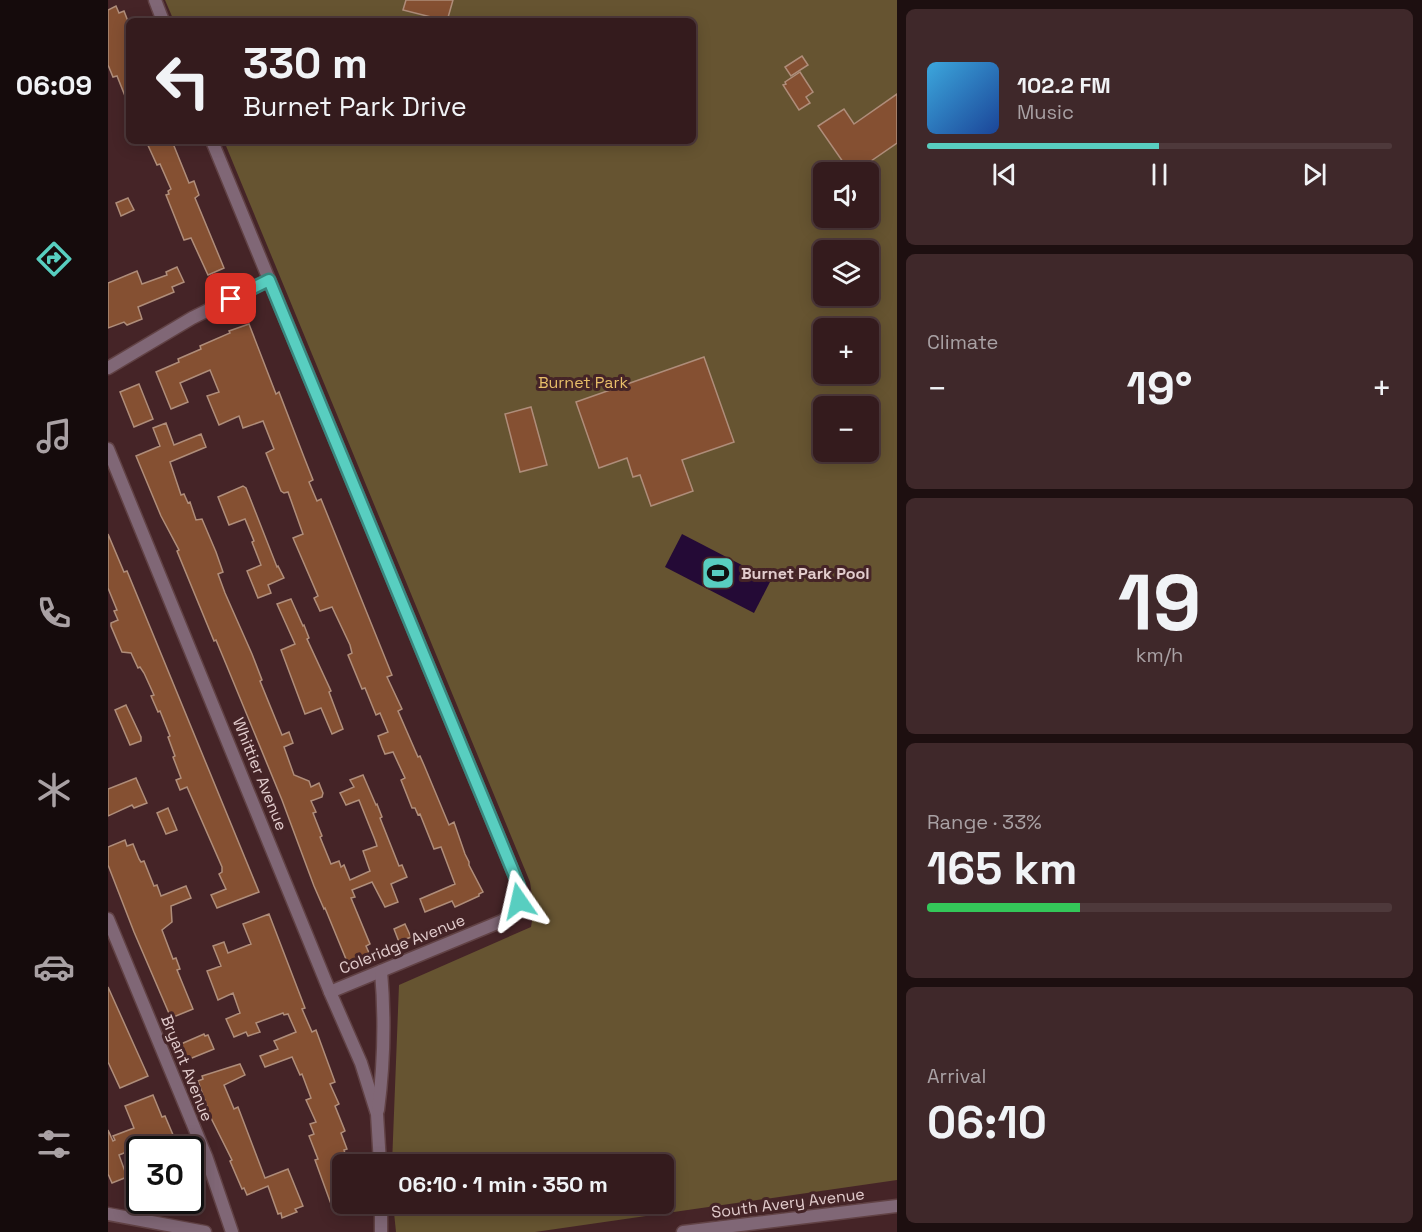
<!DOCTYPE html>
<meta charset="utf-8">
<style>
body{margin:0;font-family:"Space Grotesk",sans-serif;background:#3f282a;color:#f1f3f6;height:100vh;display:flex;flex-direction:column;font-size:22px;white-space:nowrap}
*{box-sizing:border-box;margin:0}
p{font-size:20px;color:#a9a1a4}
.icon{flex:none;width:33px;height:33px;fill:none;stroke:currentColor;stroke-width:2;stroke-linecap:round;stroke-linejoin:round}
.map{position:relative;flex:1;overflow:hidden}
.side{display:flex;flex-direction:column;gap:9px;padding:9px;background:#1d0f10;width:525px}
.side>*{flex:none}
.hud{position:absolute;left:18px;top:18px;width:570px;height:126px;border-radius:9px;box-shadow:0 3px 15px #0003,0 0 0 2px #4e393b;background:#341b1d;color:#f1f3f6;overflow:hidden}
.buttons{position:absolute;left:705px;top:162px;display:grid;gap:12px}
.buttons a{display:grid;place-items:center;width:66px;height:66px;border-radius:9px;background:#341b1d;box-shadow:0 3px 15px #0003,0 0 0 2px #4e393b;font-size:30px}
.speed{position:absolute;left:18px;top:1136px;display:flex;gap:12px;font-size:30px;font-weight:700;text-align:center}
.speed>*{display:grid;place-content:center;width:78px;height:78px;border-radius:50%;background:#341b1d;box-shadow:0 3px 15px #0003,0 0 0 2px #4e393b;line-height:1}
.speed .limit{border:3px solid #111;border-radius:9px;background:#fff;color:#111}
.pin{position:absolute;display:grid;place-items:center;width:51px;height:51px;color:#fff;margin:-26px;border-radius:12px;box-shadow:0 3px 9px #0006}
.me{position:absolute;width:66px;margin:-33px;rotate:349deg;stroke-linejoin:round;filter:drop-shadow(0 0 4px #0008)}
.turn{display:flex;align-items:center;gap:21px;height:126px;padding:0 18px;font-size:27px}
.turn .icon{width:78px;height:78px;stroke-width:2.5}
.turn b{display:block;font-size:42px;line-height:51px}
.big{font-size:45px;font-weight:700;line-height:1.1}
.side .card{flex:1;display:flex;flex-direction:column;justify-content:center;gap:9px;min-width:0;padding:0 21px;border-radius:9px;background:#3f282a}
.side .dial{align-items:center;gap:0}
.dial b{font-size:78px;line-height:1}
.song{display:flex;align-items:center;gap:18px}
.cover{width:72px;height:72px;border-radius:9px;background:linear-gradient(135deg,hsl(200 70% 55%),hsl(220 70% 35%))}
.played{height:6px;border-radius:3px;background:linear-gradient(90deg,#58cec0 50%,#4e393b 50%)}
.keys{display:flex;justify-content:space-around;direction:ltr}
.heat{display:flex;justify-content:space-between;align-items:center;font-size:33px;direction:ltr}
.charge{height:9px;border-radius:4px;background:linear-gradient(90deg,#34c759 33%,#4e393b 0)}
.trip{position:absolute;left:224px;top:1154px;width:342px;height:60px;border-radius:9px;background:#341b1d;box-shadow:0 3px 15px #0003,0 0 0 2px #4e393b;font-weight:700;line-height:60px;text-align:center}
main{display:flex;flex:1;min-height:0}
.dock{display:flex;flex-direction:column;width:108px;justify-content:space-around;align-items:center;background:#150b0c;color:#a9a1a4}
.dock .icon{width:42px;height:42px}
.dock .selected{color:#58cec0}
.dock b{font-size:27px;color:#f1f3f6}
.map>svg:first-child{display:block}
.green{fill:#665431;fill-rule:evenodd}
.water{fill:#240a36}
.building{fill:#855032;stroke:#af8d7a;stroke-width:1.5}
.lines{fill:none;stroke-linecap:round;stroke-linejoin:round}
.minor-casing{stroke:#614245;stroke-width:15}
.tertiary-casing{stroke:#614245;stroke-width:15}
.minor{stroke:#806776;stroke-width:12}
.tertiary{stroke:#806776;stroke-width:12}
.route-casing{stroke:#39867d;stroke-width:15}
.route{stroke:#58cec0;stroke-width:10}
.labels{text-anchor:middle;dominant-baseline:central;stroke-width:6;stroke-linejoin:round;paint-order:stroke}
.park-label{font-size:16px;fill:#e8be69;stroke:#452427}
.poi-label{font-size:16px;font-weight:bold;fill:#e2cccd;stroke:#452427;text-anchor:start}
.street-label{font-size:16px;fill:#e2cccd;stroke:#452427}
</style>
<main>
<nav class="dock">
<b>06:09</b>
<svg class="icon selected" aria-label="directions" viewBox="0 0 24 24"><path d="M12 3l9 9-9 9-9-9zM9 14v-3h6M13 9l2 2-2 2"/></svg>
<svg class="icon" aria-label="music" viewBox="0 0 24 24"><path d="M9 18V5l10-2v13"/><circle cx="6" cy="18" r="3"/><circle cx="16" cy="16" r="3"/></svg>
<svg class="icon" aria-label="phone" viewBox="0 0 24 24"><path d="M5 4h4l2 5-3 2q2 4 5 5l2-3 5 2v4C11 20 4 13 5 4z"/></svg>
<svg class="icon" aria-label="climate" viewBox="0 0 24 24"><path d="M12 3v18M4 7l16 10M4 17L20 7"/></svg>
<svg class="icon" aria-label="car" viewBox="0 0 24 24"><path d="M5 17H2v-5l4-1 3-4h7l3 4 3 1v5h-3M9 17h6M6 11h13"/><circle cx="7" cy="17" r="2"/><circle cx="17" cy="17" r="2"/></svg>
<svg class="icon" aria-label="filters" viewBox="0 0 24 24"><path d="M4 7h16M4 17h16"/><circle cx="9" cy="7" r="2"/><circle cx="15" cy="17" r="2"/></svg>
</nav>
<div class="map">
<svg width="789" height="1232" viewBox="0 0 789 1232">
<rect width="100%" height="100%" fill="#452427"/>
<path class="green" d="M 57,0 L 789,0 L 789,1180 L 427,1232 L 288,1232 L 285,1203 L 555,1203 L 555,1164 L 284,1164 L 291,985 L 423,927 L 426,909 L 422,882 L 116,141 L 585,141 L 585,21 L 66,21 ZM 716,172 L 760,172 L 760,218 L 716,218 ZM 716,250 L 760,250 L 760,296 L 716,296 ZM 716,328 L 760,328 L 760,374 L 716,374 ZM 716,406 L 760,406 L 760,452 L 716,452 Z"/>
<path class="water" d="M 574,534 L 663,580 L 646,613 L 557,567 Z"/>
<g class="building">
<path d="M 298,0 L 345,0 L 339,21 L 295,10 Z"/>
<path d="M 8,6 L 11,13 L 16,11 L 21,24 L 21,106 L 9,76 L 5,77 L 0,65 L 0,10 Z"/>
<path d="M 694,56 L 700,65 L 683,76 L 677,67 Z"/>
<path d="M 692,72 L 705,92 L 698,97 L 702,103 L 691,110 L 675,85 L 678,84 L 677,82 Z"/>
<path d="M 789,94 L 789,143 L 747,172 L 742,172 L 710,126 L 736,109 L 746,124 Z"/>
<path d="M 38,141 L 64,141 L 81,183 L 86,181 L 91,195 L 87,198 L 116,268 L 100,275 L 83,238 L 76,240 L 58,195 L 61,194 L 60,191 L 63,189 L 52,164 L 49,165 Z"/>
<path d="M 20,198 L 26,210 L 13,216 L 8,203 Z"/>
<path d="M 69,267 L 76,282 L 64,287 L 66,292 L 30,307 L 34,319 L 19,325 L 16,322 L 0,328 L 0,283 L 29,271 L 34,284 L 59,275 L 58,272 Z"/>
<path d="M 141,324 L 168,394 L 171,392 L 196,457 L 205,480 L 201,482 L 209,501 L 213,499 L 284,675 L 279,677 L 294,709 L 290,711 L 310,757 L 312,756 L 316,765 L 341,825 L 346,822 L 357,854 L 361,862 L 361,865 L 375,892 L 371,894 L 371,896 L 347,907 L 344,901 L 317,912 L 312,899 L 347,884 L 333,847 L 326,849 L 312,814 L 310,815 L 307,808 L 304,808 L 293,780 L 297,778 L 285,752 L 277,754 L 274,747 L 270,736 L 280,732 L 272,713 L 268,715 L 257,688 L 254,689 L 240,655 L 244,653 L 242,645 L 224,607 L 212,611 L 206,598 L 210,596 L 185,538 L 195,534 L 180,492 L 176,493 L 173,491 L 158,453 L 166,449 L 155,421 L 135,428 L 131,416 L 111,425 L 99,396 L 111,392 L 102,370 L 72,383 L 80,402 L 63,409 L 48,372 L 71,362 L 70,359 L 93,349 L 92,346 L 122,333 L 121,331 Z"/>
<path d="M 596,357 L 626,442 L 574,460 L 585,491 L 543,506 L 532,475 L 525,477 L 519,458 L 491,468 L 468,402 Z"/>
<path d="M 31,384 L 45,419 L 26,427 L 12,392 Z"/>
<path d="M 423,407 L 439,465 L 412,472 L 397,414 Z"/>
<path d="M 58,423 L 66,445 L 93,434 L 98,447 L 62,462 L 73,495 L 76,494 L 80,503 L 82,502 L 88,520 L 94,519 L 108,552 L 115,572 L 110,574 L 117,593 L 144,654 L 154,680 L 152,681 L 174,735 L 181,732 L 185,743 L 176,747 L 186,775 L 201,781 L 203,787 L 211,783 L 215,793 L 214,797 L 203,801 L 208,812 L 205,813 L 214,836 L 212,837 L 223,864 L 231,861 L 233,867 L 236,865 L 242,880 L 262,871 L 255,851 L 269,846 L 267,840 L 251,800 L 238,805 L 232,793 L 246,787 L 242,780 L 255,775 L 268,805 L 269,804 L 274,817 L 272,818 L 291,866 L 294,865 L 299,877 L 283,884 L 290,902 L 277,907 L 264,882 L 244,890 L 247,897 L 243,898 L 262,944 L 258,946 L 262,955 L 240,964 L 217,908 L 216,909 L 206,886 L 174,800 L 118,664 L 108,640 L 106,641 L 69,551 L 71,550 L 53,516 L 28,456 L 52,446 L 45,428 Z"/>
<path d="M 135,486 L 138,488 L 142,498 L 169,567 L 170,566 L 176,578 L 160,585 L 163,593 L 150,598 L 139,571 L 153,565 L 144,542 L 146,541 L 137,519 L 121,525 L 110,497 Z"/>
<path d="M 0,534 L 16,572 L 19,571 L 151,892 L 109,908 L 103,895 L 118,889 L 111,874 L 114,872 L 114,867 L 79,787 L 72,790 L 68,780 L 73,778 L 65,757 L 67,756 L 60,737 L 62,736 L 52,711 L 50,712 L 43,696 L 46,695 L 36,673 L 32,667 L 30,668 L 23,653 L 14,652 L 3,626 L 3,623 L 10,620 L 6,611 L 9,610 L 0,588 Z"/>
<path d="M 183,599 L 195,626 L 196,625 L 201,638 L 199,639 L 223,691 L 221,692 L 235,729 L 224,734 L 213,708 L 197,714 L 173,650 L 187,644 L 169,604 Z"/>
<path d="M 18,705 L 33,737 L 33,741 L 22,745 L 7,710 Z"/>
<path d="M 28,778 L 39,803 L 26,808 L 24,805 L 0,816 L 0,789 Z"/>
<path d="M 60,808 L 69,830 L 58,834 L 49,813 Z"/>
<path d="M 17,840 L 19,846 L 25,844 L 31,859 L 33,862 L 36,861 L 46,886 L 49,885 L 53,896 L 78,886 L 83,898 L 63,906 L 64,922 L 54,930 L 65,959 L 68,958 L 72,969 L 69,970 L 85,1009 L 63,1018 L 26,932 L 0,865 L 0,847 Z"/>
<path d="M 161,914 L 197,1008 L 194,1009 L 204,1032 L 208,1030 L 227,1082 L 222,1084 L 231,1104 L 227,1106 L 237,1131 L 233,1133 L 239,1149 L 236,1150 L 238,1157 L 227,1162 L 234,1180 L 234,1200 L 223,1204 L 207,1160 L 210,1159 L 201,1136 L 206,1134 L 202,1124 L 208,1122 L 198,1100 L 203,1098 L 194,1074 L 192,1075 L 184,1057 L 157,1067 L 152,1056 L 170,1049 L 166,1041 L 188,1032 L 180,1014 L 176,1015 L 175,1013 L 148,1023 L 152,1032 L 140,1036 L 138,1032 L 126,1037 L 118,1019 L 132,1013 L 125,993 L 110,1000 L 99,971 L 113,966 L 105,946 L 116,942 L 120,953 L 143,944 L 135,924 Z"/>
<path d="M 297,924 L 303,937 L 291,942 L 286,929 Z"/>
<path d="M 0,987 L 40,1076 L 12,1088 L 0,1062 Z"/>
<path d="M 96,1034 L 97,1036 L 100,1035 L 106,1049 L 79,1060 L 73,1044 Z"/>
<path d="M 132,1064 L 137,1075 L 116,1085 L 126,1109 L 130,1107 L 157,1178 L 180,1169 L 195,1206 L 187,1209 L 189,1212 L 174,1218 L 173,1213 L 170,1214 L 160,1186 L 139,1195 L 136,1188 L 134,1189 L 122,1161 L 124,1160 L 103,1118 L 90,1081 L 95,1079 L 94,1076 Z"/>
<path d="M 45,1095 L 54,1117 L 57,1116 L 71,1149 L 26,1149 L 11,1155 L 19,1177 L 4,1183 L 0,1174 L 0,1130 L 5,1141 L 7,1140 L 5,1136 L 26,1128 L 17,1106 Z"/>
</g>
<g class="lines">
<g class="minor-casing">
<g id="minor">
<path d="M 47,0 L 55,21"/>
<path d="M 104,141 L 411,886 C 411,905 410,910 394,921 L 222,992"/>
<path d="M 0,368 L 84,318 L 161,280"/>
<path d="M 0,449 L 222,992 L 253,1063 L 269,1114 L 272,1164"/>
<path d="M 0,919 L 98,1156 L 124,1232"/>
<path d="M 270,1110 C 276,1064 277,1017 273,971"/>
<path d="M 273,1203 L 273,1232"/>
</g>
</g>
<g class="tertiary-casing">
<g id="tertiary">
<path d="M 0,1214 L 97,1232"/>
<path d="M 575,1232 L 789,1206"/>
</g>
</g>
<use href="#minor" class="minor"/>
<use href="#tertiary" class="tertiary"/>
</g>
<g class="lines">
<g class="route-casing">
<path id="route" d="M 123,299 L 161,280 L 411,886 L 411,901"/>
</g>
<use href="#route" class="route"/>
</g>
<defs>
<g id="stadium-square" transform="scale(1.725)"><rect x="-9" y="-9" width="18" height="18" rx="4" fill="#58cec0" stroke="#452427"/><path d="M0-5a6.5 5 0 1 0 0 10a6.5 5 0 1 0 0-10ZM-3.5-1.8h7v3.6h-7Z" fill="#111"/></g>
</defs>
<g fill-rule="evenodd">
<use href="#stadium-square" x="610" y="573"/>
</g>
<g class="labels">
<g class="park-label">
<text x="475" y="382">Burnet Park</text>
</g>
<g class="poi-label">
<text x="633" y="573">Burnet Park Pool</text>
</g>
<g class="street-label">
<text transform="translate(152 774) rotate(68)">Whittier Avenue</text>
<text transform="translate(294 944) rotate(-22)">Coleridge Avenue</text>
<text transform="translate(79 1068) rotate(68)">Bryant Avenue</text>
<text transform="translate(680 1203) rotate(-7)">South Avery Avenue</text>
</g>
</g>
</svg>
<div class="buttons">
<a><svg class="icon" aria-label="sound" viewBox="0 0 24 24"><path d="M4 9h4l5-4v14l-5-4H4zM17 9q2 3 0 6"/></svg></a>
<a><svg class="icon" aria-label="layers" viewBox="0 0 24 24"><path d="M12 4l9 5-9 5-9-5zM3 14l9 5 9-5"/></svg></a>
<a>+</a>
<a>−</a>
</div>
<div class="speed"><div class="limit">30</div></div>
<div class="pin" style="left:123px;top:299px;background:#d93025"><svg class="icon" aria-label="arrive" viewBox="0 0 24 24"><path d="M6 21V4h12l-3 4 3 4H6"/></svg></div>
<svg class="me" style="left:411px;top:901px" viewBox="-20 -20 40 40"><path d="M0-17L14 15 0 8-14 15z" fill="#58cec0" stroke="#fff" stroke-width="4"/></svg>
<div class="trip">06:10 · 1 min · 350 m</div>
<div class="hud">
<div class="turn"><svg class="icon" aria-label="left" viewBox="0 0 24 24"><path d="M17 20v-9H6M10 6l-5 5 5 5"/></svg><div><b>330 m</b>Burnet Park Drive</div></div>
</div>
</div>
<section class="side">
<div class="card">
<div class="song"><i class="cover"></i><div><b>102.2 FM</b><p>Music</p></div></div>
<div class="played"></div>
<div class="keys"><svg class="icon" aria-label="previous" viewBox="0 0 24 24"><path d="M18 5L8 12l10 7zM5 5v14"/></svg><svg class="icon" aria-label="pause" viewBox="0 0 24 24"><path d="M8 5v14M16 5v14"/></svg><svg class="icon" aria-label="next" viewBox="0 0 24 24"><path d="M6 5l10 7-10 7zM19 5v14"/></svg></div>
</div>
<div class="card"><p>Climate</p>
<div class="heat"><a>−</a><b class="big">19°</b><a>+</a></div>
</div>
<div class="card dial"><b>19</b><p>km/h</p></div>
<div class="card"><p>Range · 33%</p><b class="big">165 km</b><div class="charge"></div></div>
<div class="card"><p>Arrival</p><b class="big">06:10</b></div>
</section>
</main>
